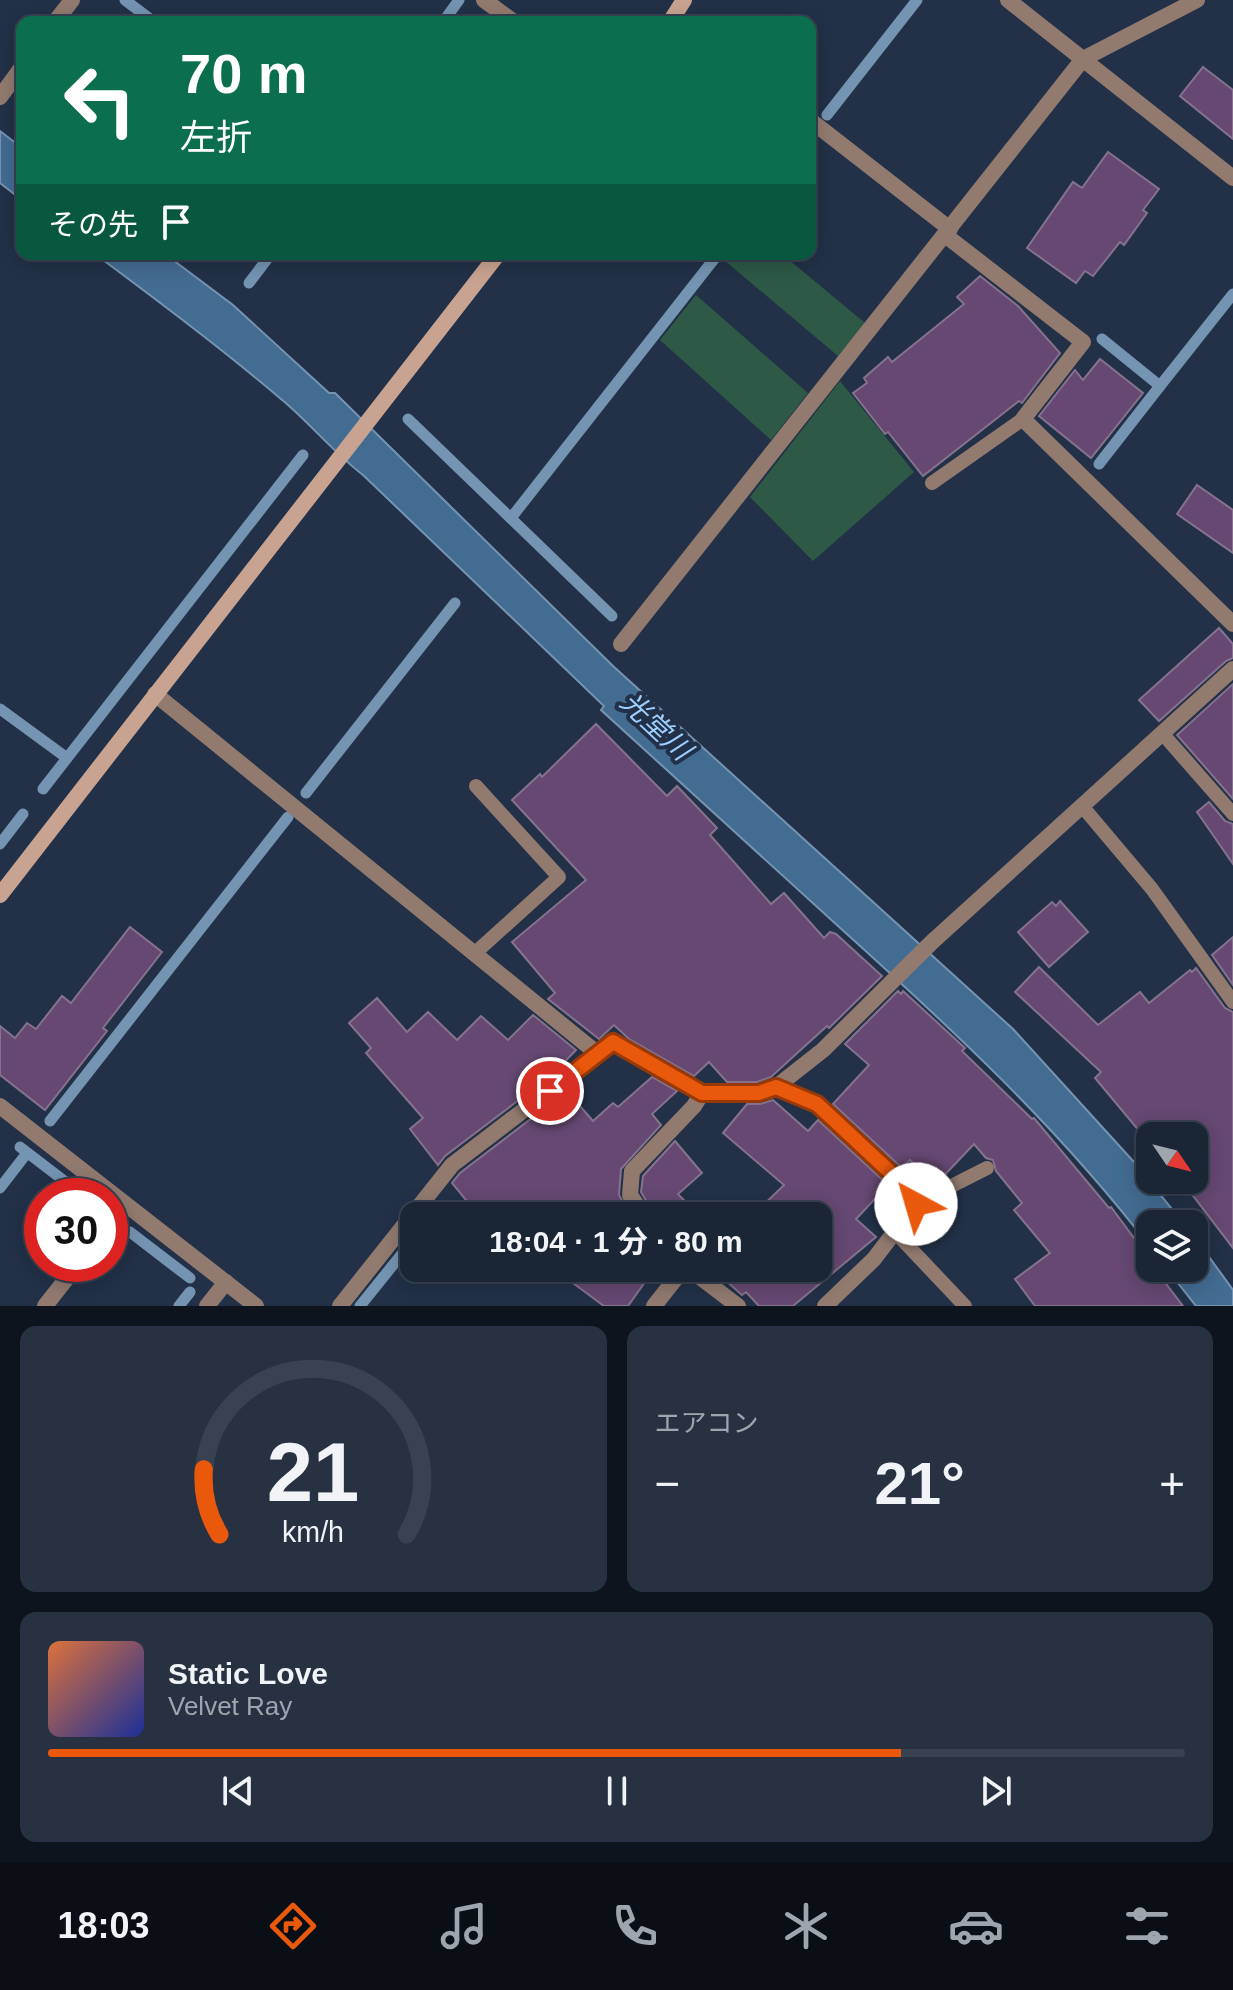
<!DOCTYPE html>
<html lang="ja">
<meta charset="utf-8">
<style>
body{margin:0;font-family:Arial,"Noto Sans JP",sans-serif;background:#273142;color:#f1f3f6;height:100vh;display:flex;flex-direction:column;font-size:30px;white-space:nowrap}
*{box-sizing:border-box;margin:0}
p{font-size:26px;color:#9fa5ad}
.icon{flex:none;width:44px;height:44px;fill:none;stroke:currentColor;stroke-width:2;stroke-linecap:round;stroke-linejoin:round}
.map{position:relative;height:1306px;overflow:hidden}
.sheet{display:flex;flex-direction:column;gap:20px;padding:20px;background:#0e141e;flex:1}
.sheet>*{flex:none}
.hud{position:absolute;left:16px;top:16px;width:800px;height:244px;border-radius:16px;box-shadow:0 4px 20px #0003,0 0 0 2px #384251;background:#0b6e4f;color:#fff;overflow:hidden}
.needle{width:52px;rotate:125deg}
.controls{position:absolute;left:1136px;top:1122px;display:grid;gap:16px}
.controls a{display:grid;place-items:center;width:72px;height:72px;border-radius:16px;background:#1a2536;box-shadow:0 4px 20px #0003,0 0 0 2px #384251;font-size:40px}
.speed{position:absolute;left:24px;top:1178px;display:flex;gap:16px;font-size:40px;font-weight:700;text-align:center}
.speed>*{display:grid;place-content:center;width:104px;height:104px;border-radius:50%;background:#1a2536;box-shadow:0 4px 20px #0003,0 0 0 2px #384251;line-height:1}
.speed .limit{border:12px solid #d22;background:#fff;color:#111}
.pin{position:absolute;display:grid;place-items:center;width:68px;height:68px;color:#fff;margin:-34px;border:4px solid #fff;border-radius:50%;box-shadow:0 2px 8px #0007}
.me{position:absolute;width:88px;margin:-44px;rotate:321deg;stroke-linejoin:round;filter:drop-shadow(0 0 6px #0008)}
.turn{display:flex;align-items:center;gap:28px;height:168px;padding:0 32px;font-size:36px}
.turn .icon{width:104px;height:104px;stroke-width:2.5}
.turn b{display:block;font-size:56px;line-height:68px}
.then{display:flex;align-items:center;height:76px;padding:0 32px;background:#0003;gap:16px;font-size:30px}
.big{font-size:60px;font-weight:700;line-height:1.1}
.sheet .card{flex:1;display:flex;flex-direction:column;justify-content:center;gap:12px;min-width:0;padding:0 28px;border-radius:16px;background:#273142}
.sheet .dial{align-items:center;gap:0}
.dial svg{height:208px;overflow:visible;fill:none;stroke:#384251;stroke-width:7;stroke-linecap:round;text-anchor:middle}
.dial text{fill:#f1f3f6;stroke:none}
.song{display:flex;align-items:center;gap:24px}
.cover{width:96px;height:96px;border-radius:12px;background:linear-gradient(135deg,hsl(20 70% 55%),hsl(230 70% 35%))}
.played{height:8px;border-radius:4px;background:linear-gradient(90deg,#ea580c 75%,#384251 75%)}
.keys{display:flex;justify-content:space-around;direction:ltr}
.heat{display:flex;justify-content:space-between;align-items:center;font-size:44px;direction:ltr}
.sheet .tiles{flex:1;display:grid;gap:20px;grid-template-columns:1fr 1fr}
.card:last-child{grid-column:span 2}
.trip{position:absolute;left:400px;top:1202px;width:432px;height:80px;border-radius:16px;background:#1a2536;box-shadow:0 4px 20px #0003,0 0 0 2px #384251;font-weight:700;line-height:80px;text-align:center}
.tab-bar{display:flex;height:128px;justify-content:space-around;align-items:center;background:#0a0f16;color:#9fa5ad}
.tab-bar .icon{width:56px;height:56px}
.tab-bar .active{color:#ea580c}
.tab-bar b{font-size:36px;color:#f1f3f6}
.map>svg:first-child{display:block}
.green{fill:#2d5946}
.water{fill:#436c92;stroke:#7594b2;stroke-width:2}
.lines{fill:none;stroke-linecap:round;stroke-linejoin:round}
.stream{stroke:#7594b2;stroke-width:11}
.building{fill:#664872;stroke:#85728d;stroke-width:2}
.lane{stroke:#927a6f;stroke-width:14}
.street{stroke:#927a6f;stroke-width:16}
.secondary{stroke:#c9a391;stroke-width:16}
.route-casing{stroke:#983908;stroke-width:20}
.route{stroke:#ea580c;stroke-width:14}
.labels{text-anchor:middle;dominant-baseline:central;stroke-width:8;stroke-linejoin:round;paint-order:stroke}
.water-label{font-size:28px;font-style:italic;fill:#9ecfff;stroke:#223148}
</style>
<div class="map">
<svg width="1233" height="1306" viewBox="0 0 1233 1306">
<rect width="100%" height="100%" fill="#223148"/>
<g class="green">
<path d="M 729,254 L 782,254 L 865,323 L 838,356 L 724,260 Z"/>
<path d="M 696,295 L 808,393 L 771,440 L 660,340 Z"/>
<path d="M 840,381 L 914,472 L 813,561 L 750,497 Z"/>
</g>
<g class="water">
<path d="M 0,131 L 22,148 L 22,200 L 0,183 Z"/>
<path d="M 95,254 L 165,254 L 233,305 L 329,393 L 335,393 L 613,666 L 1013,1029 L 1134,1162 L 1184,1224 L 1150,1224 L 1150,1247 C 1059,1128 949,1026 838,926 C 759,854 680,782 601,710 L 604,706 L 363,475 C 333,452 310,423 281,399 C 221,348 158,301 95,254 Z"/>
<path d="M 1194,1236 L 1233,1290 L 1233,1306 L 1196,1306 L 1166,1268 L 1194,1268 Z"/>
</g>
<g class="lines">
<g class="stream">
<path d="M 125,0 L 154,22"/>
<path d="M 443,22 L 459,0"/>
<path d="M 827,115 L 917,0"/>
<path d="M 249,283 L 271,254"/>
<path d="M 1102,339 L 1160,386 L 1233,294"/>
<path d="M 408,419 L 612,616"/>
<path d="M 1099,464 L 1160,386"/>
<path d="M 511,518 L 718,254"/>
<path d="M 0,709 L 67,758"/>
<path d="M 43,789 L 303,455"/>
<path d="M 306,793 L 455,603"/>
<path d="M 0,844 L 23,814"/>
<path d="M 50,1121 L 288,817"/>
<path d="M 20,1147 L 84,1196"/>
<path d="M 0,1188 L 27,1153"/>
<path d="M 130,1232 L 190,1278"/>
<path d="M 179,1306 L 190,1292"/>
<path d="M 360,1306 L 414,1239"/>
</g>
</g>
<g class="building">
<path d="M 1203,67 L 1233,90 L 1233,139 L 1180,96 Z"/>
<path d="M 1108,152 L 1159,189 L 1143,210 L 1147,213 L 1124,245 L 1120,242 L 1093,276 L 1085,271 L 1076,283 L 1027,248 L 1073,182 L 1082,188 Z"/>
<path d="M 980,276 L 1018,306 L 1060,353 L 1022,403 L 1019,401 L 923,476 L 888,432 L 885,434 L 853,393 L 867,383 L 864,378 L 888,357 L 892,362 L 964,304 L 957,297 Z"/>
<path d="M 1100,359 L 1143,393 L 1091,458 L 1039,416 L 1075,370 L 1083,380 Z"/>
<path d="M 1197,485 L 1233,510 L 1233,553 L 1177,514 Z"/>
<path d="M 1219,628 L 1233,644 L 1233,658 L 1226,661 L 1159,721 L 1139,700 Z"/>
<path d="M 1233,684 L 1233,799 L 1177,735 Z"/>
<path d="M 596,724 L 667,796 L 677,786 L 717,828 L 710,835 L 771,904 L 784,893 L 824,938 L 830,932 L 836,934 L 882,976 L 829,1028 L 827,1026 L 771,1077 L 757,1082 L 727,1082 L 709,1062 L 694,1076 L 629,1039 L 614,1025 L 599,1039 L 548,999 L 555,993 L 512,942 L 586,880 L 512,800 L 540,774 L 542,777 Z"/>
<path d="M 1209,802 L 1225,821 L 1233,824 L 1233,864 L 1197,812 Z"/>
<path d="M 1060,901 L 1088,932 L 1049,967 L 1018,932 L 1052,902 L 1056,906 Z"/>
<path d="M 130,927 L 162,952 L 103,1028 L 107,1031 L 45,1110 L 0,1075 L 0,1026 L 15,1038 L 27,1023 L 36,1029 L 62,996 L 71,1003 Z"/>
<path d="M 1233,937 L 1233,985 L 1212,955 Z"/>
<path d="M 1039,967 L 1098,1025 L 1140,992 L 1149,1003 L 1190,970 L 1192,972 L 1196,968 L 1225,1008 L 1233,1012 L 1233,1248 L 1181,1180 L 1194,1180 L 1194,1136 L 1150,1136 L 1150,1144 L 1095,1078 L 1101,1072 L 1015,992 Z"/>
<path d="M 898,991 L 901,994 L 903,991 L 965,1048 L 962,1051 L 1032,1119 L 1034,1118 L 1109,1208 L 1111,1207 L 1148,1257 L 1150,1268 L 1154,1268 L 1183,1306 L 1035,1306 L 1015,1279 L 1050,1253 L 1014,1210 L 1022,1203 L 996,1171 L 993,1160 L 986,1158 L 974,1144 L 939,1181 L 937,1182 L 933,1178 L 931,1180 L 910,1160 L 902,1168 L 833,1104 L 869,1065 L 845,1044 Z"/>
<path d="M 377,998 L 407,1032 L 428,1012 L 457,1040 L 481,1016 L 508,1040 L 533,1015 L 576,1050 L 553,1074 L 445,1156 L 438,1165 L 410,1129 L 423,1118 L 366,1053 L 371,1048 L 349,1023 Z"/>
<path d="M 652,1077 L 677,1091 L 652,1114 L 661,1125 L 621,1169 L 619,1195 L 631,1216 L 479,1216 L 452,1183 L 460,1173 L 567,1091 L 593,1121 L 613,1103 L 618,1107 Z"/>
<path d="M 773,1100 L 808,1131 L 818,1120 L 888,1185 L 856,1219 L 876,1237 L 793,1306 L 759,1306 L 746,1292 L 742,1295 L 716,1272 L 720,1268 L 818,1268 L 818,1216 L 752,1216 L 784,1185 L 723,1133 L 747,1104 L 760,1104 Z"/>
<path d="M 675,1141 L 702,1173 L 678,1194 L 694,1211 L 691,1216 L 655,1216 L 641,1192 L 643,1176 Z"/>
<path d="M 539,1268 L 655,1268 L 628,1306 L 604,1306 L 558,1272 L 550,1280 Z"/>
</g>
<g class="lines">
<g class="lane">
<path d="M 932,483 L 1023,419"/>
<path d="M 1162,733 L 1233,814"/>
<path d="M 1082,806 L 1152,889 L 1233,1002"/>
<path d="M 474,954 L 559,877 L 476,786"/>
<path d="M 916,1204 L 987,1168"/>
<path d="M 894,1231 L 965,1306"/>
</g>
<g class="street">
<path d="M 484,0 L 514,22"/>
<path d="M 1008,0 L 1233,178"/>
<path d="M 55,22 L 72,0"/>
<path d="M 0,97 L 22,67"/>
<path d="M 810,120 L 950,229"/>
<path d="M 945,235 L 1083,342 L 1023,419 L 1233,624"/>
<path d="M 621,644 L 1083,59 L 1197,0"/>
<path d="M 155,694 L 598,1054"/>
<path d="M 776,1087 L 817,1104 L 906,1187 L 916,1204 L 874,1259 L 825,1306"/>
<path d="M 0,1106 L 256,1306"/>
<path d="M 644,1216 L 630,1195 L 632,1171 L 694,1106 L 702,1093"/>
<path d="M 110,1223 L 125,1204"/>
<path d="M 688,1268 L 738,1306"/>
<path d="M 45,1306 L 78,1264"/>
<path d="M 207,1306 L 226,1282"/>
<path d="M 340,1306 L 452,1165 L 613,1042 L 702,1093 L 759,1093 L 776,1087 L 823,1050 L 932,942 L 1233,669"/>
<path d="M 654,1306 L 684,1268"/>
</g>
<g class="secondary">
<path d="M 670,22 L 684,0"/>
<path d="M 0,895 L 498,254"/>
</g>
</g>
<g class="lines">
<g class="route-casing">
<path id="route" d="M 550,1091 L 613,1042 L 702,1093 L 759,1093 L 776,1087 L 817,1104 L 906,1187 L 916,1204"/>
</g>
<use href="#route" class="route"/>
</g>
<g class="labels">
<g class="water-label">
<text transform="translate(656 726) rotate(43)">光堂川</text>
</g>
</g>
</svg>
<div class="controls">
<a><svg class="needle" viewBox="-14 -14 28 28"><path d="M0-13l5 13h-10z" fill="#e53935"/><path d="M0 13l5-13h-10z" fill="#9fa5ad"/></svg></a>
<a><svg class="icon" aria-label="layers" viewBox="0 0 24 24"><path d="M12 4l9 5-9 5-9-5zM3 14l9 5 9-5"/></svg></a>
</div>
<div class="speed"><div class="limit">30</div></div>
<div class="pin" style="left:550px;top:1091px;background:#d93025"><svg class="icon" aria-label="arrive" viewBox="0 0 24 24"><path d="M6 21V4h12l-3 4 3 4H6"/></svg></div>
<svg class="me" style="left:916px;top:1204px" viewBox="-20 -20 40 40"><circle r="19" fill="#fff"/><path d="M0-13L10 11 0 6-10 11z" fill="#ea580c"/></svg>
<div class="trip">18:04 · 1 分 · 80 m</div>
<div class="hud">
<div class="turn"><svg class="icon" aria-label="left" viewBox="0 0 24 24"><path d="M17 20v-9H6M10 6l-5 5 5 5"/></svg><div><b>70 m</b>左折</div></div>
<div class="then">その先<svg class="icon" aria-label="arrive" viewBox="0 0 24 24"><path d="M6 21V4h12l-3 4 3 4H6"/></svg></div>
</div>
</div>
<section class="sheet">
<div class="tiles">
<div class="card dial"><svg viewBox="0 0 100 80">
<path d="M14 69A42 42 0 1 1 86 69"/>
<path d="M14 69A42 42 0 0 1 8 44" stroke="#ea580c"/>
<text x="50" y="56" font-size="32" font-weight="700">21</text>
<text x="50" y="72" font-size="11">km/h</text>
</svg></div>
<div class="card"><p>エアコン</p>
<div class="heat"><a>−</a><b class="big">21°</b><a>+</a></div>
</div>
<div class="card">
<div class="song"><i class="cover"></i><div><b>Static Love</b><p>Velvet Ray</p></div></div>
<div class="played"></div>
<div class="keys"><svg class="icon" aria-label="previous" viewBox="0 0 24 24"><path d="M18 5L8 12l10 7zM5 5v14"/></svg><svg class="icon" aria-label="pause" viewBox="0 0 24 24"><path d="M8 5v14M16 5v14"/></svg><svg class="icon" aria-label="next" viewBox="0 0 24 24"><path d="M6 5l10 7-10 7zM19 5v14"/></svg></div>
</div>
</div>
</section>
<nav class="tab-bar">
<b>18:03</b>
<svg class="icon active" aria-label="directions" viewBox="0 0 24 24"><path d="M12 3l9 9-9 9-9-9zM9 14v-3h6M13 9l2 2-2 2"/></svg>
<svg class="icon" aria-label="music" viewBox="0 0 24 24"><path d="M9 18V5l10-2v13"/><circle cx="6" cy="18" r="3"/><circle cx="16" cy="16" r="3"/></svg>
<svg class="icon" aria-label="phone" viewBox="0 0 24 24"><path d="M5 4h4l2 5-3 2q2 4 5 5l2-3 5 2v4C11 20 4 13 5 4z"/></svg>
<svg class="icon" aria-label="climate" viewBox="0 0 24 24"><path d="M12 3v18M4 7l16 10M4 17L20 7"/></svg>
<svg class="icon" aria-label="car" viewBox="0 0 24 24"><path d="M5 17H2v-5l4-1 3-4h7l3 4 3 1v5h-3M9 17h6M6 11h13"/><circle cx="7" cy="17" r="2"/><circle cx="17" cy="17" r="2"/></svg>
<svg class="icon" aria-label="filters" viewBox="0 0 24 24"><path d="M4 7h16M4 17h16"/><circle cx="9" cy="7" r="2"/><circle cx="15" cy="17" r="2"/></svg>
</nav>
